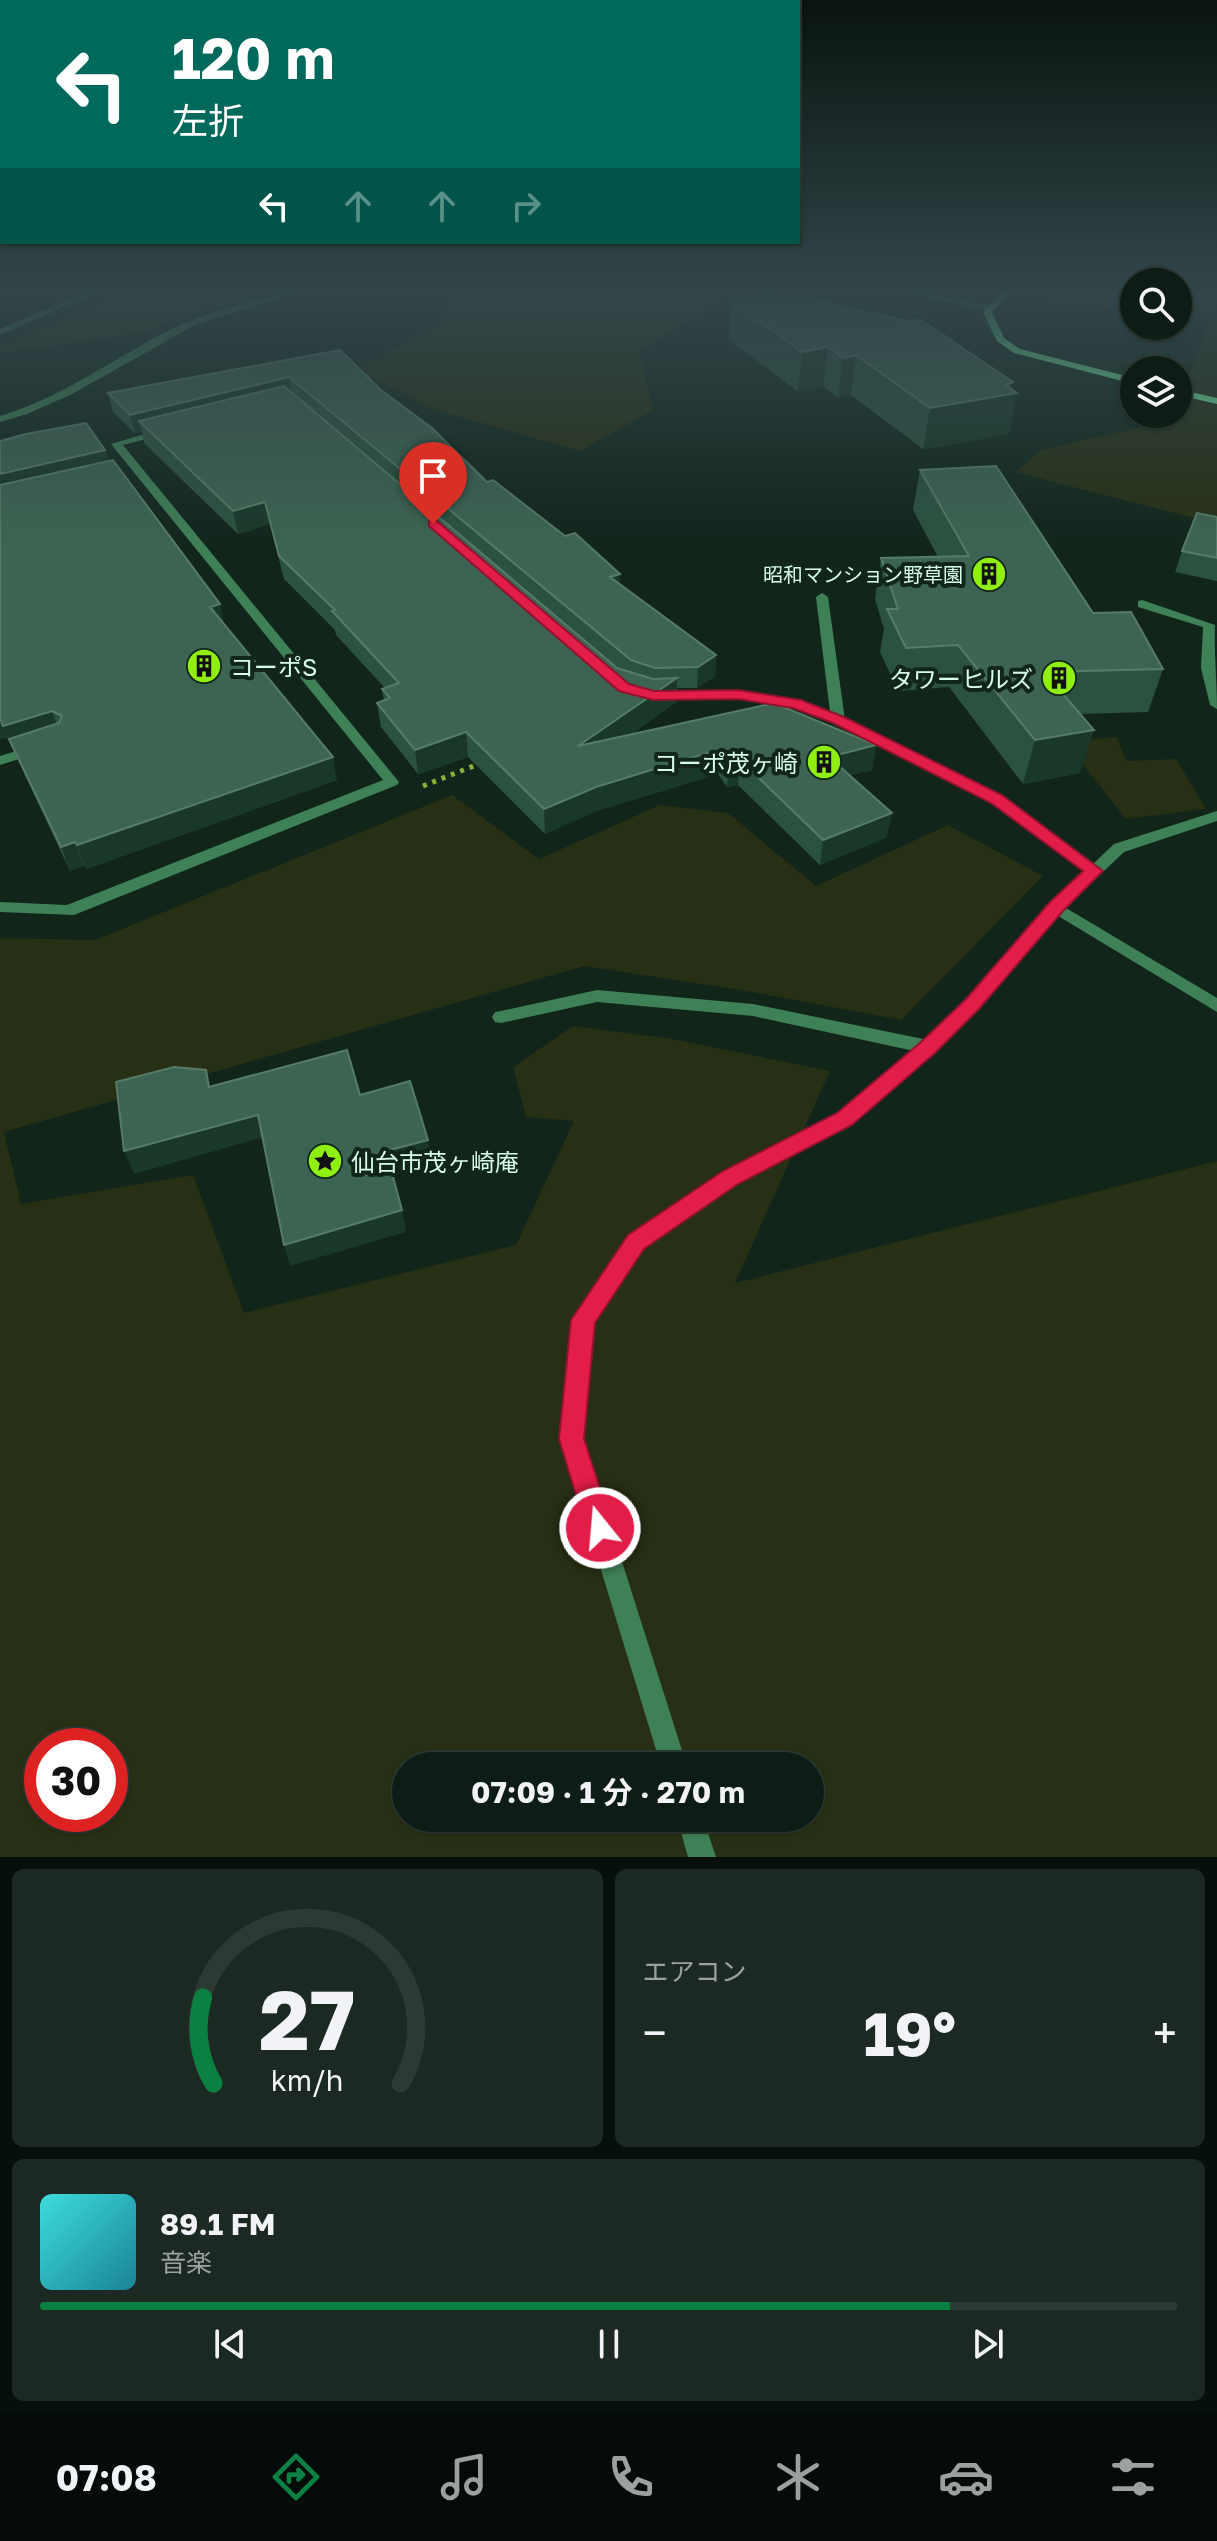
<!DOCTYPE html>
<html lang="ja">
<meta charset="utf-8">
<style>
body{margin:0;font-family:"Golos Text","Noto Sans JP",sans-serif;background:#1b2922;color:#f1f3f6;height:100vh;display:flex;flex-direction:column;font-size:30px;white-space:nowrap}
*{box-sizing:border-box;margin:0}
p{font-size:26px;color:#9aa1a0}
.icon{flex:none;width:44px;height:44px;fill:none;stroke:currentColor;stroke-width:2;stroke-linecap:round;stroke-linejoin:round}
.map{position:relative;height:1857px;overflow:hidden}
.panel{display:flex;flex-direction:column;gap:12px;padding:12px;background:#070f0b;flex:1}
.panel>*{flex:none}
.hud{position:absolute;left:0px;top:0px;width:800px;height:244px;box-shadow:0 2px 6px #0004,0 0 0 2px #2d3a34;background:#00695c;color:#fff;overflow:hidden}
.fabs{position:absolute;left:1120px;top:268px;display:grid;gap:16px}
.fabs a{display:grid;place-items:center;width:72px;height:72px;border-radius:50%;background:#0d1c14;box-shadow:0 2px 6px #0004,0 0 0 2px #2d3a34;font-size:40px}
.speed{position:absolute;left:24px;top:1728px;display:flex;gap:16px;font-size:40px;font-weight:700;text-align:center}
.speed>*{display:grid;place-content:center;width:104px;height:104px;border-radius:50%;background:#0d1c14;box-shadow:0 2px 6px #0004,0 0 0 2px #2d3a34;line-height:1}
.speed .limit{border:12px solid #d22;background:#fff;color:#111}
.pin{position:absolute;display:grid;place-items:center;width:68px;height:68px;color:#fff;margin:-82px -34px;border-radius:50% 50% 50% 0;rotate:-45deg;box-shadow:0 0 8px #0007}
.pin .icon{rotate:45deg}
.me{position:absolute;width:88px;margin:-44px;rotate:343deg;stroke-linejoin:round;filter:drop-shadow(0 0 6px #0008)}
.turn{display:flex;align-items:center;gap:28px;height:168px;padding:0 40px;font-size:36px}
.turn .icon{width:104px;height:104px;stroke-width:2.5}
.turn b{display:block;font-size:56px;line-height:68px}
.lanes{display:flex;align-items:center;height:76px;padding:0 40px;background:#0003;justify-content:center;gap:40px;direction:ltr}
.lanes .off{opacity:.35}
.big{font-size:60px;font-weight:700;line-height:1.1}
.panel .card{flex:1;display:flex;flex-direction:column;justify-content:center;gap:12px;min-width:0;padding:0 28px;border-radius:12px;background:#1b2922}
.panel .dial{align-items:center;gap:0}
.dial svg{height:208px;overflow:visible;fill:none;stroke:#2d3a34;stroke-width:7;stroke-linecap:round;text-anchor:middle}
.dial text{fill:#f1f3f6;stroke:none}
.song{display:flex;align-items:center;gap:24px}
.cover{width:96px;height:96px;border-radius:12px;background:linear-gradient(135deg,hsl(180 70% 55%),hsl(190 70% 35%))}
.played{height:8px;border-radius:4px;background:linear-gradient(90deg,#0b8043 80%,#2d3a34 80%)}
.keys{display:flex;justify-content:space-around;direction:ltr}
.heat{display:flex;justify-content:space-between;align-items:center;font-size:44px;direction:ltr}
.panel .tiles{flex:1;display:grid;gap:12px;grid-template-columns:1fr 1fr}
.card:last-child{grid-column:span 2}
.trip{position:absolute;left:392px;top:1752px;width:432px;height:80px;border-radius:40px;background:#0d1c14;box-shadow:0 2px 6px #0004,0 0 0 2px #2d3a34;font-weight:700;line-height:80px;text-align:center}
.dock{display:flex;height:128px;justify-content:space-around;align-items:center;background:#050b08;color:#9aa1a0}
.dock .icon{width:56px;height:56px}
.dock .active{color:#0b8043}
.dock b{font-size:36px;color:#f1f3f6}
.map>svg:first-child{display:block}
.green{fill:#272f14;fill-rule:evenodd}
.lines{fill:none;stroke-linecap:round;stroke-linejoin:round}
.path{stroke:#8fb038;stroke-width:5;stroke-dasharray:4 6;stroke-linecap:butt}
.lane{fill:#3f8157;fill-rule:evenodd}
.street{fill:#3f8157;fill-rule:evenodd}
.secondary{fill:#75f6a3;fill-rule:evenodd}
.wall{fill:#2b5240}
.shaded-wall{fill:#193829}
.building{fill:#3d6452;stroke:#567c69;stroke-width:2}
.route{fill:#e11d48;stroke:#92132f;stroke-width:2}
.labels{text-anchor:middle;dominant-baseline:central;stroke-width:8;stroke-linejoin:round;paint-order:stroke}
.far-poi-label{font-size:20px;fill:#d7fce8;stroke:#11251b;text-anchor:end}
.poi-label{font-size:24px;fill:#d7fce8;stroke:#11251b;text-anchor:start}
</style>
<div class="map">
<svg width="1217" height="1857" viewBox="0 0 1217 1857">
<rect width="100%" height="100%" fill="#11251b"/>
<g class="green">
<path d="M 130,290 L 269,290 L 142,333 L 0,353 L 0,346 Z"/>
<path d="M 451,290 L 747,290 L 736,292 L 639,352 L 654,410 L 580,451 L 432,409 L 358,370 L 437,325 Z"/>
<path d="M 1010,290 L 1134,290 L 1134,311 L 1022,297 Z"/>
<path d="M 1178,290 L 1217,290 L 1217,524 L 1016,472 L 1041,450 L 1137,428 L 1165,414 L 1178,414 L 1178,404 L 1210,321 L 1178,317 Z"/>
<path d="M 1117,737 L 1126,761 L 1176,759 L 1206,809 L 1126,819 L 1065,742 Z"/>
<path d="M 452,795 L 539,859 L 660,805 L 728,813 L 816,886 L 948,825 L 1043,876 L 901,1020 L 747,991 L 584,966 L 4,1132 L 21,1204 L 193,1175 L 244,1313 L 516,1245 L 574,1121 L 526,1117 L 513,1067 L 573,1026 L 673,1039 L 830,1071 L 735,1283 L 1217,1161 L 1217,1857 L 0,1857 L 0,938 L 95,940 ZM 42,1746 L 110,1746 L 110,1814 L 42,1814 ZM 406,1766 L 810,1766 L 810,1818 L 406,1818 Z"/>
</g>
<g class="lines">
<path class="path" d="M 423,786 L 481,763"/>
<g class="lane">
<path d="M 92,290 L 102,290 L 0,335 L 0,329 Z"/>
<path d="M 293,290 L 305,290 L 195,325 L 72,394 L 27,414 L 0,422 L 0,416 C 64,397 116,356 176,327 C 213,310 253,301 293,290 Z"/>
<path d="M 898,290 L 913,290 L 995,308 L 991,311 Z"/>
<path d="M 822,593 L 828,597 L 845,720 L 838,724 L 831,720 L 816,597 Z"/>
<path d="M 1142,600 L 1215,625 C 1214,654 1217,681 1217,709 L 1210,705 L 1201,668 L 1203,627 L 1138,607 L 1138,601 Z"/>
<path d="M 1056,902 L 1217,998 L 1217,1012 L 1050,911 L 1048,907 L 1050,903 Z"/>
<path d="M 597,990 L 753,1004 L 928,1040 L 934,1042 L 937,1047 L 934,1052 L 928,1054 L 753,1016 L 597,1002 L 501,1023 L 495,1022 L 492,1017 L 495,1012 L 501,1011 Z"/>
</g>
<g class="street">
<path d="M 162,429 L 166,430 L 166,434 L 123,445 L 399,782 L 397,785 L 74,915 L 0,912 L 0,902 L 67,905 L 383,780 L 111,444 Z"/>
<path d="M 738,690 L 801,701 L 843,717 L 1002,796 L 1094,863 L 1114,844 L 1217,811 L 1217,821 L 1124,852 L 1062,911 L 979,1008 L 934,1052 L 850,1124 L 737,1183 L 643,1248 L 593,1322 L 583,1439 L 687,1766 L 661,1766 L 561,1439 L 573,1320 L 576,1313 L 629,1236 L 723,1171 L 838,1114 L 922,1042 L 967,1000 L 1050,903 L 1084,872 L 992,802 L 833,723 L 793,707 L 738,698 L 654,700 L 647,696 L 654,692 Z"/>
<path d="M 36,745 L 43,749 L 41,752 L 0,765 L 0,756 Z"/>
<path d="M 677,1818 L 703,1818 L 716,1857 L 688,1857 Z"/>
</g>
<g class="secondary">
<path d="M 1005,290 L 1013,290 L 992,312 L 1004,338 L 1020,349 L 1134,378 L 1134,384 L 1014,353 L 997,341 L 983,312 Z"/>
<path d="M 1178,389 L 1217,398 L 1217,404 L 1178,395 Z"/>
</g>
</g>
<g class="wall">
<path d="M 731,302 L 1012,389 L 1009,434 L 923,449 L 851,395 L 838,398 L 823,386 L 798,392 L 729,340 Z"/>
<path d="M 340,350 L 381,390 L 487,482 L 620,574 L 620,584 L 716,655 L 715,676 L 697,688 L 677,688 L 676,702 L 630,735 L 876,745 L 872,770 L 850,775 L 887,837 L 820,865 L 738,785 L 727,787 L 718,774 L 596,811 L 545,834 L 468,757 L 418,774 L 381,727 L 377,703 L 384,701 L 382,689 L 385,688 L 336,635 L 335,630 L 284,579 L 270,524 L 238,534 L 144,443 L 142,432 L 135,433 L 113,412 L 108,393 Z"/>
<path d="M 0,441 L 105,450 L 108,461 L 225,625 L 337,780 L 86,869 L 84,865 L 70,871 L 7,737 L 0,739 Z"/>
<path d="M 920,470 L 1093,613 L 1163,669 L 1148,712 L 1080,714 L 1080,773 L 1023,784 L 949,687 L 898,691 L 880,652 L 884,629 L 875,599 L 881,558 L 938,557 L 913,510 Z"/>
<path d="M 1217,517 L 1217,581 L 1175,572 L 1182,551 Z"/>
</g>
<g class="shaded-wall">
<path d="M 828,347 L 823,386 L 798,392 L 802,352 Z"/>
<path d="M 856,355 L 851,395 L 838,398 L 843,358 Z"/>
<path d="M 289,377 L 292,396 L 139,421 L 142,432 L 135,433 L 130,415 Z"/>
<path d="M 1013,382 L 1010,394 L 1017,393 L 1009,434 L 923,449 L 930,408 Z"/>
<path d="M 105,450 L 111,471 L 0,497 L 0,474 Z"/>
<path d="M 265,502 L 270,524 L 238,534 L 233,511 Z"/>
<path d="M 620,574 L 620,594 L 610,577 Z"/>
<path d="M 220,604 L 225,627 L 210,607 Z"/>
<path d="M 716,655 L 715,676 L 697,688 L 698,667 Z"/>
<path d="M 677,678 L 676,702 L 579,771 L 578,746 Z"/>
<path d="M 52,711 L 60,734 L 9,739 L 12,749 L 3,726 Z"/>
<path d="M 0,719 L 7,737 L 0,739 Z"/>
<path d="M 1094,730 L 1080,773 L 1023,784 L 1035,740 Z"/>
<path d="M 466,732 L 468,757 L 418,774 L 415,750 Z"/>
<path d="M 876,745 L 872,770 L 826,781 L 829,757 Z"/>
<path d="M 720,749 L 718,774 L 596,811 L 545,834 L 544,809 L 596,787 Z"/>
<path d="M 333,757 L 337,780 L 86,869 L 77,845 Z"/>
<path d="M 740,760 L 738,785 L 727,787 L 729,762 Z"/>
<path d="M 892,813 L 887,837 L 820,865 L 823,840 Z"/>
<path d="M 75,842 L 84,865 L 70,871 L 61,847 Z"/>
<path d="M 258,1115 L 264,1137 L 134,1174 L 124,1151 Z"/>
<path d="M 428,1140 L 431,1162 L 390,1174 L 386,1151 Z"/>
<path d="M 402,1210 L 406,1232 L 290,1266 L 284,1245 Z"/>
</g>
<g class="building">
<path d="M 772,290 L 906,321 L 921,320 L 1013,382 L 1006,385 L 1017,393 L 930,408 L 856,355 L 843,358 L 828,347 L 802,352 L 731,302 Z"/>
<path d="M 340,350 L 381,390 L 432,428 L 487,482 L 493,480 L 565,536 L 575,533 L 620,574 L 610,577 L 716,655 L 698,667 L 655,668 L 631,660 L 289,377 L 130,415 L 108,393 Z"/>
<path d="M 284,386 L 617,668 L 653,679 L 677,678 L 578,746 L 774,703 L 876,745 L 829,757 L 892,813 L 823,840 L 740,760 L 729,762 L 720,749 L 596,787 L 544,809 L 466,732 L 415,750 L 377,703 L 390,698 L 382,689 L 399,683 L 332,611 L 335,610 L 279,556 L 265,502 L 233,511 L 139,421 Z"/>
<path d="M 86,423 L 105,450 L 0,474 L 0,441 L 26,434 Z"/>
<path d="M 113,460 L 220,604 L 210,607 L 333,757 L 77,845 L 75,842 L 61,847 L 9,739 L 59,723 L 62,716 L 52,711 L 3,726 L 0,718 L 0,485 Z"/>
<path d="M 996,466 L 1093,613 L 1131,612 L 1163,669 L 1044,672 L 1094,730 L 1035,740 L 958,645 L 906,648 L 887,609 L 898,609 L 881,558 L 969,556 L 920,470 Z"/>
<path d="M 1197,513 L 1217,517 L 1217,558 L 1182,551 Z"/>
<path d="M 347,1050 L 360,1095 L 410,1081 L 428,1140 L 386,1151 L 402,1210 L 284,1245 L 258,1115 L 124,1151 L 116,1082 L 174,1067 L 206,1070 L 209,1087 Z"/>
</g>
<linearGradient id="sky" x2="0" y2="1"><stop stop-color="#09140f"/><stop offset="0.53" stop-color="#32464a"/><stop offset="1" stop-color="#32464a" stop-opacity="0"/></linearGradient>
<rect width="1217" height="550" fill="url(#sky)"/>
<path class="route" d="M 429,521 L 437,521 L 629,684 L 654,691 L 738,690 L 801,700 L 844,717 L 1002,795 L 1103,871 L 1063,911 L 979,1009 L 935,1053 L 852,1125 L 738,1184 L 644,1249 L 595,1323 L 584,1439 L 613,1528 L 609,1538 L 600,1542 L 590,1538 L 586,1528 L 559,1439 L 571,1320 L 628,1235 L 723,1171 L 837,1113 L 921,1042 L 966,999 L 1050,902 L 1083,871 L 991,803 L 833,723 L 793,708 L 738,699 L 653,700 L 619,691 L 429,526 Z"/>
<defs>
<g id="building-disc" transform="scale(1.8)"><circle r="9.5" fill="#8fef11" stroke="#11251b"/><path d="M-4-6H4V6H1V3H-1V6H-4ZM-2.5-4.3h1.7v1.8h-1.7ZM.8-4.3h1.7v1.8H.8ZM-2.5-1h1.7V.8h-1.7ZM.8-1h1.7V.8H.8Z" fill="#111"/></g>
<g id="sight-disc" transform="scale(1.8)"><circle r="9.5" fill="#8fef11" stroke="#11251b"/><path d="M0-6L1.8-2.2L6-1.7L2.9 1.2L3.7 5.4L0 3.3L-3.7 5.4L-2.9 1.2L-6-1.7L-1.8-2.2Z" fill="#111"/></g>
</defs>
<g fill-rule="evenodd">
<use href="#building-disc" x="989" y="574"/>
<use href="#building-disc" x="204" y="666"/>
<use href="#building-disc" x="1059" y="678"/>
<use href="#building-disc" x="824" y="762"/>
<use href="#sight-disc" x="325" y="1161"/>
</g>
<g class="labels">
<g class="far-poi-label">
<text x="963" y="574">昭和マンション野草園</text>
</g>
<g class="poi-label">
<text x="230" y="666">コーポS</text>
<text x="1033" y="678" text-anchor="end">タワーヒルズ</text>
<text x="798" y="762" text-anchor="end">コーポ茂ヶ崎</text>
<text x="351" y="1161">仙台市茂ヶ崎庵</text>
</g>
</g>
</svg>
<div class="fabs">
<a><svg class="icon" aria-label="search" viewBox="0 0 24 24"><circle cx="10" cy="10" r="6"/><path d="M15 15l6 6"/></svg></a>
<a><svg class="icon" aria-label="layers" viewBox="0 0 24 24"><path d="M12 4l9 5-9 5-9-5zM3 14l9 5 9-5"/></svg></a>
</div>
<div class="speed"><div class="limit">30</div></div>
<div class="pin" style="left:433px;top:524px;background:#d93025"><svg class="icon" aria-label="arrive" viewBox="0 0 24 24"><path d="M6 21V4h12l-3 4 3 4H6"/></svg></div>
<svg class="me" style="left:600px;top:1528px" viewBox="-20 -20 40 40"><circle r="17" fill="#e11d48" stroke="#fff" stroke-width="3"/><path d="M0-11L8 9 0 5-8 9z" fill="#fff"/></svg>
<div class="trip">07:09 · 1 分 · 270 m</div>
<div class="hud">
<div class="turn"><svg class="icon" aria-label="left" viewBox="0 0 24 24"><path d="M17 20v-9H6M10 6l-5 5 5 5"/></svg><div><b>120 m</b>左折</div></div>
<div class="lanes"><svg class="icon" aria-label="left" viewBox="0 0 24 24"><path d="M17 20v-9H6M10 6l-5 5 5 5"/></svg><svg class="icon off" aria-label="ahead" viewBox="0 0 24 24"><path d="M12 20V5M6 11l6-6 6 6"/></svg><svg class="icon off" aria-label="ahead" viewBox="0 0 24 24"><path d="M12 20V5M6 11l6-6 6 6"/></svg><svg class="icon off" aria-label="right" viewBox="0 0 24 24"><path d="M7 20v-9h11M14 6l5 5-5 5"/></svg></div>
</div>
</div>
<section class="panel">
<div class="tiles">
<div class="card dial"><svg viewBox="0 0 100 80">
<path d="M14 69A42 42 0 1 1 86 69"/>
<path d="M14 69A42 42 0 0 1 10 36" stroke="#0b8043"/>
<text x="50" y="56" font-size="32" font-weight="700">27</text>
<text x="50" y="72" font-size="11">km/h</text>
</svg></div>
<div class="card"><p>エアコン</p>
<div class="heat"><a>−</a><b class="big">19°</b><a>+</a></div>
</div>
<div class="card">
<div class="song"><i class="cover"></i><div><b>89.1 FM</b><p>音楽</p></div></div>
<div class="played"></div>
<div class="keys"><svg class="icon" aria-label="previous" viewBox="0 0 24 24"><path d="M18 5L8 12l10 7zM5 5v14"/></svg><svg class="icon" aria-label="pause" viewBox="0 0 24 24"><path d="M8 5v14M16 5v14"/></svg><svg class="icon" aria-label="next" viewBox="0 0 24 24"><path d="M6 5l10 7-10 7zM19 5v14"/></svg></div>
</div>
</div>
</section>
<nav class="dock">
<b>07:08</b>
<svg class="icon active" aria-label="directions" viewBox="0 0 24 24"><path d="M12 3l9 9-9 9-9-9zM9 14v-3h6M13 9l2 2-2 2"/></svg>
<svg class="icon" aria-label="music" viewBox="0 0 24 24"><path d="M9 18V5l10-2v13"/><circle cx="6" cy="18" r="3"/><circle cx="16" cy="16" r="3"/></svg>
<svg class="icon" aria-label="phone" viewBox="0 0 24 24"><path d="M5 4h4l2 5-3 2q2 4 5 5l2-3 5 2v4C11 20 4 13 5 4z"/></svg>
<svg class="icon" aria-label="climate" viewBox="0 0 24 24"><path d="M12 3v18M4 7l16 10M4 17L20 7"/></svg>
<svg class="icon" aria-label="car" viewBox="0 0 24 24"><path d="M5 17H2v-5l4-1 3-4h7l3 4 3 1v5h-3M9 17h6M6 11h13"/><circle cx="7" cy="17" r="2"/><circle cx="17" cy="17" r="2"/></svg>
<svg class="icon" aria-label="filters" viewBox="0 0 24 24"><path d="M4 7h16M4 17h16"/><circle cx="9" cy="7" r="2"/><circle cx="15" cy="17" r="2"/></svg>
</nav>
